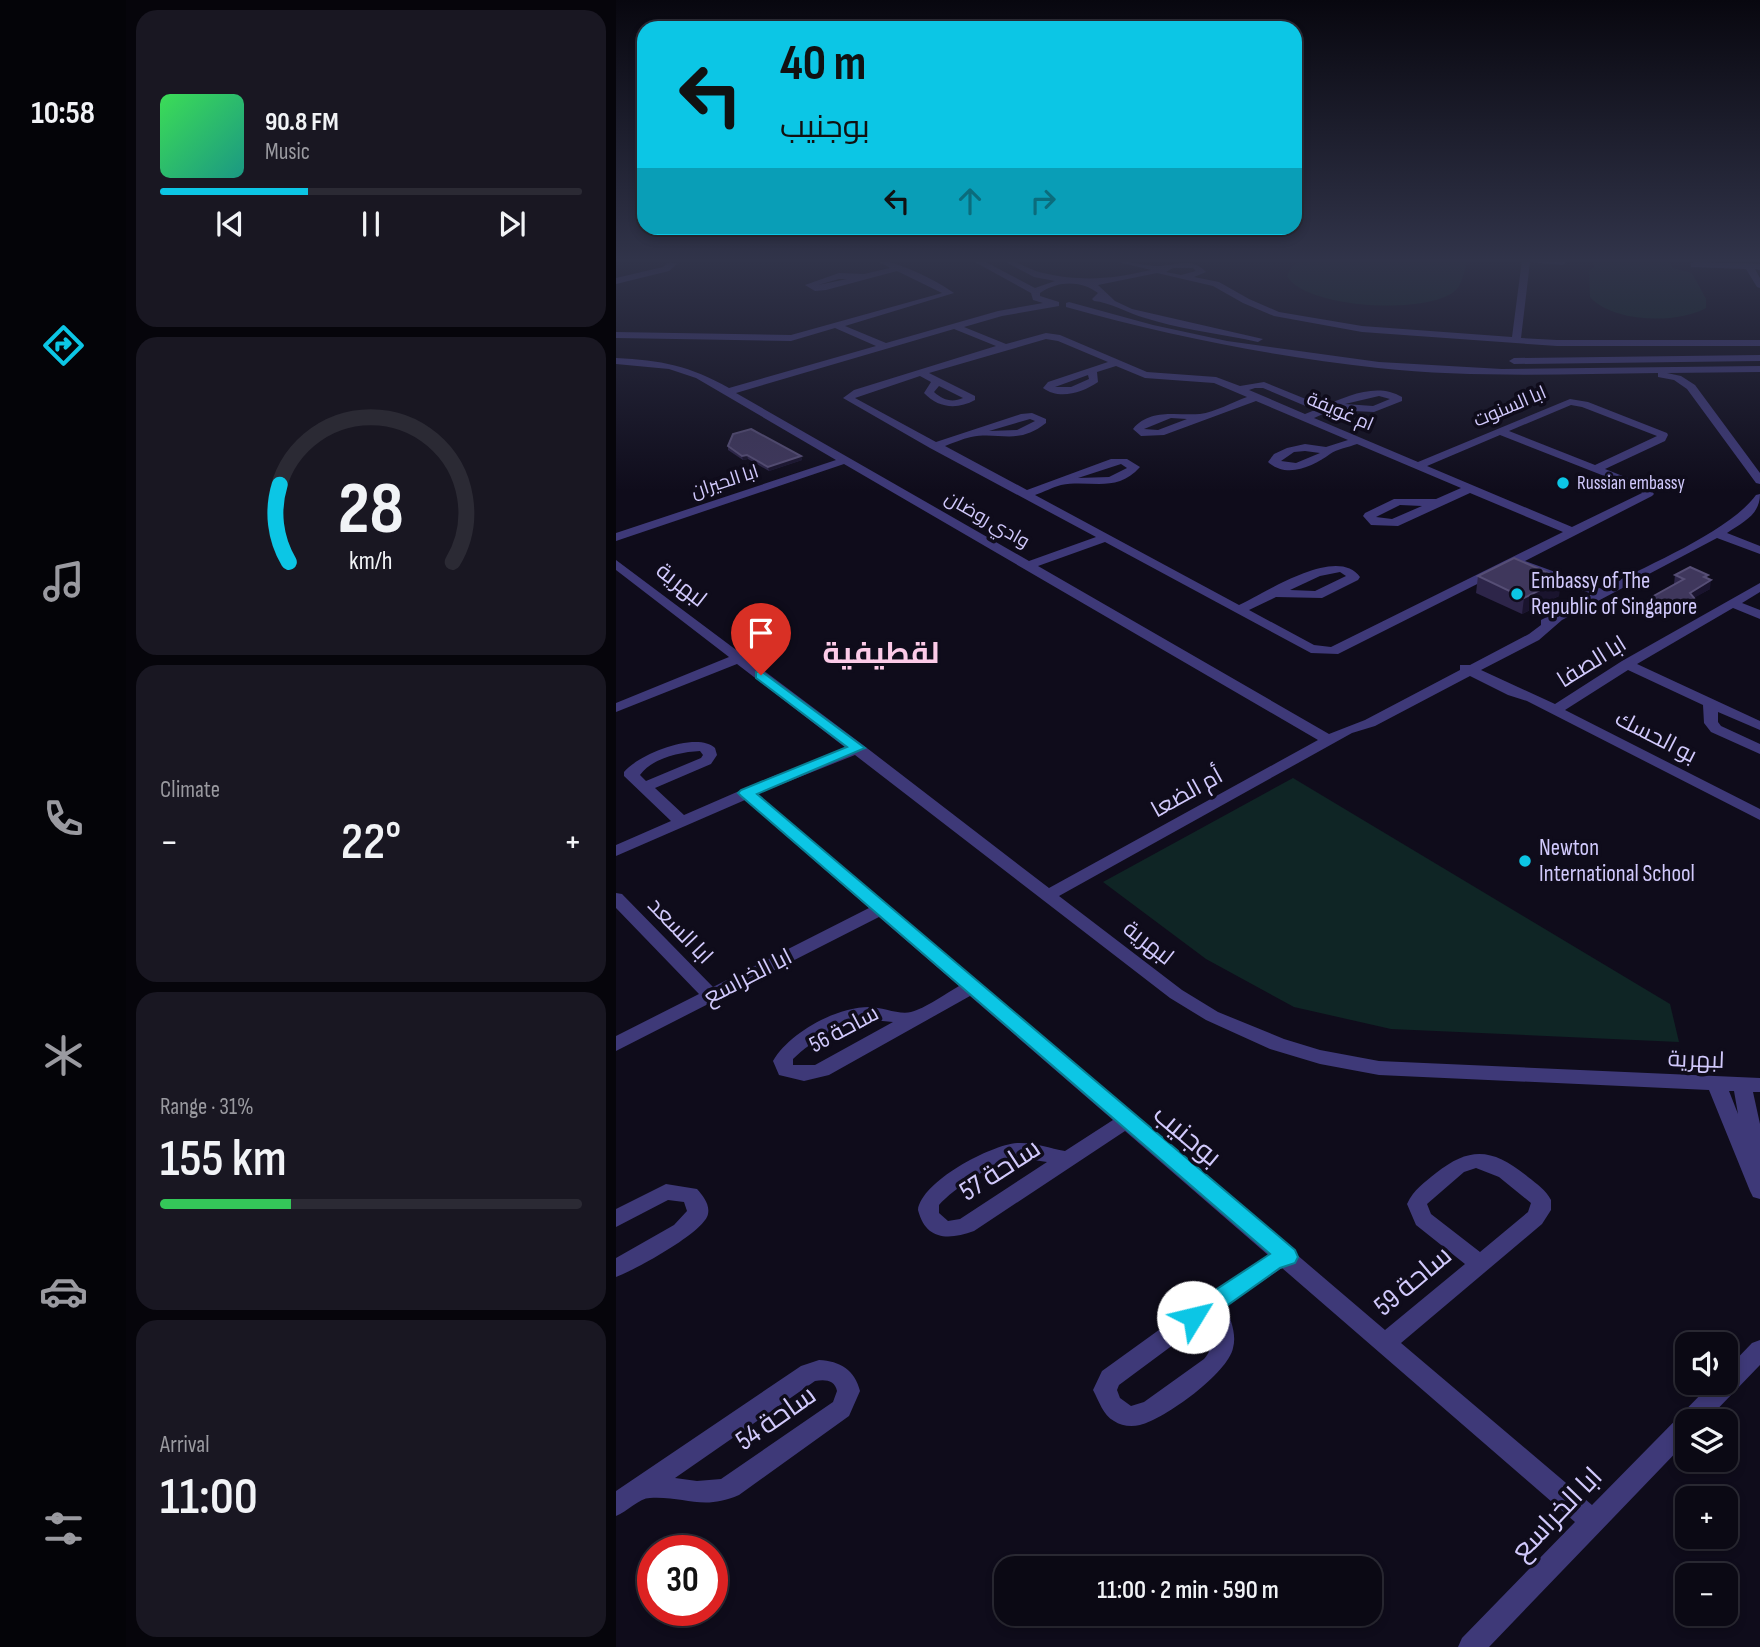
<!DOCTYPE html>
<meta charset="utf-8">
<style>
body{margin:0;font-family:"Sofia Sans Condensed",Cairo,sans-serif;background:#191722;color:#f1f3f6;height:100vh;display:flex;flex-direction:column;font-size:26px;white-space:nowrap}
*{box-sizing:border-box;margin:0}
p{font-size:23px;color:#9a9aa0}
.icon{flex:none;width:38px;height:38px;fill:none;stroke:currentColor;stroke-width:2;stroke-linecap:round;stroke-linejoin:round}
.map{position:relative;flex:1;overflow:hidden}
.side{display:flex;flex-direction:column;gap:10px;padding:10px;background:#06050b;width:490px}
.side>*{flex:none}
.hud{position:absolute;left:21px;top:21px;width:665px;height:214px;border-radius:21px;box-shadow:0 4px 10px #0003,0 0 0 2px #2b2a34;background:#0cc6e5;color:#111;overflow:hidden}
.fabs{position:absolute;left:1059px;top:1332px;display:grid;gap:14px}
.fabs a{display:grid;place-items:center;width:63px;height:63px;border-radius:14px;background:#0b0914;box-shadow:0 4px 10px #0003,0 0 0 2px #2b2a34;font-size:35px}
.speed{position:absolute;left:21px;top:1535px;display:flex;gap:14px;font-size:35px;font-weight:700;text-align:center}
.speed>*{display:grid;place-content:center;width:91px;height:91px;border-radius:50%;background:#0b0914;box-shadow:0 4px 10px #0003,0 0 0 2px #2b2a34;line-height:1}
.speed .limit{border:10px solid #d22;background:#fff;color:#111}
.pin{position:absolute;display:grid;place-items:center;width:60px;height:60px;color:#fff;margin:-72px -30px;border-radius:50% 50% 50% 0;rotate:-45deg;box-shadow:0 0 7px #0007}
.pin .icon{rotate:45deg}
.me{position:absolute;width:77px;margin:-38px;rotate:54deg;stroke-linejoin:round;filter:drop-shadow(0 0 5px #0008)}
.turn{display:flex;align-items:center;gap:24px;height:147px;padding:0 28px;font-size:32px}
.turn .icon{width:91px;height:91px;stroke-width:2.5}
.turn b{display:block;font-size:49px;line-height:60px}
.lanes{display:flex;align-items:center;height:66px;padding:0 28px;background:#0003;justify-content:center;gap:35px;direction:ltr}
.lanes .off{opacity:.35}
.big{font-size:52px;font-weight:600;line-height:1.1}
.side .card{flex:1;display:flex;flex-direction:column;justify-content:center;gap:10px;min-width:0;padding:0 24px;border-radius:21px;background:#191722}
.side .dial{align-items:center;gap:0}
.dial svg{height:182px;overflow:visible;fill:none;stroke:#2b2a34;stroke-width:7;stroke-linecap:round;text-anchor:middle}
.dial text{fill:#f1f3f6;stroke:none}
.song{display:flex;align-items:center;gap:21px}
.cover{width:84px;height:84px;border-radius:10px;background:linear-gradient(135deg,hsl(130 70% 55%),hsl(170 70% 35%))}
.played{height:7px;border-radius:4px;background:linear-gradient(90deg,#0cc6e5 35%,#2b2a34 35%)}
.keys{display:flex;justify-content:space-around;direction:ltr}
.heat{display:flex;justify-content:space-between;align-items:center;font-size:38px;direction:ltr}
.charge{height:10px;border-radius:5px;background:linear-gradient(90deg,#34c759 31%,#2b2a34 0)}
.trip{position:absolute;left:378px;top:1556px;width:388px;height:70px;border-radius:21px;background:#0b0914;box-shadow:0 4px 10px #0003,0 0 0 2px #2b2a34;font-weight:600;line-height:70px;text-align:center}
main{display:flex;flex:1;min-height:0}
.tab-bar{display:flex;flex-direction:column;width:126px;justify-content:space-around;align-items:center;background:#040408;color:#9a9aa0}
.tab-bar .icon{width:49px;height:49px}
.tab-bar .selected{color:#0cc6e5}
.tab-bar b{font-size:32px;color:#f1f3f6}
.map>svg:first-child{display:block}
.green{fill:#0f2525}
.lines{fill:none;stroke-linecap:round;stroke-linejoin:round}
.minor{fill:#3e3978;fill-rule:evenodd}
.wall{fill:#2d2549}
.shaded-wall{fill:#1a142e}
.building{fill:#3f375c;stroke:#564e75;stroke-width:2}
.route{fill:#0cc6e5;stroke:#088195;stroke-width:2}
.poi-dot{fill:#0cc6e5;stroke:#0f0c1b;stroke-width:2.5}
.labels{text-anchor:middle;dominant-baseline:central;stroke-width:7;stroke-linejoin:round;paint-order:stroke}
.far-street-label{font-size:19px;fill:#d1c9fc;stroke:#0f0c1b}
.far-poi-label{font-size:19px;fill:#d1c9fc;stroke:#0f0c1b;text-anchor:start}
.poi-label{font-size:23px;fill:#d1c9fc;stroke:#0f0c1b;text-anchor:start}
.street-label{font-size:23px;fill:#d1c9fc;stroke:#0f0c1b}
.near-street-label{font-size:28px;fill:#d1c9fc;stroke:#0f0c1b}
.district-label{font-size:30px;font-weight:bold;fill:#fccbe8;stroke:#0f0c1b}
</style>
<main>
<nav class="tab-bar">
<b>10:58</b>
<svg class="icon selected" aria-label="directions" viewBox="0 0 24 24"><path d="M12 3l9 9-9 9-9-9zM9 14v-3h6M13 9l2 2-2 2"/></svg>
<svg class="icon" aria-label="music" viewBox="0 0 24 24"><path d="M9 18V5l10-2v13"/><circle cx="6" cy="18" r="3"/><circle cx="16" cy="16" r="3"/></svg>
<svg class="icon" aria-label="phone" viewBox="0 0 24 24"><path d="M5 4h4l2 5-3 2q2 4 5 5l2-3 5 2v4C11 20 4 13 5 4z"/></svg>
<svg class="icon" aria-label="climate" viewBox="0 0 24 24"><path d="M12 3v18M4 7l16 10M4 17L20 7"/></svg>
<svg class="icon" aria-label="car" viewBox="0 0 24 24"><path d="M5 17H2v-5l4-1 3-4h7l3 4 3 1v5h-3M9 17h6M6 11h13"/><circle cx="7" cy="17" r="2"/><circle cx="17" cy="17" r="2"/></svg>
<svg class="icon" aria-label="filters" viewBox="0 0 24 24"><path d="M4 7h16M4 17h16"/><circle cx="9" cy="7" r="2"/><circle cx="15" cy="17" r="2"/></svg>
</nav>
<section class="side">
<div class="card">
<div class="song"><i class="cover"></i><div><b>90.8 FM</b><p>Music</p></div></div>
<div class="played"></div>
<div class="keys"><svg class="icon" aria-label="previous" viewBox="0 0 24 24"><path d="M18 5L8 12l10 7zM5 5v14"/></svg><svg class="icon" aria-label="pause" viewBox="0 0 24 24"><path d="M8 5v14M16 5v14"/></svg><svg class="icon" aria-label="next" viewBox="0 0 24 24"><path d="M6 5l10 7-10 7zM19 5v14"/></svg></div>
</div>
<div class="card dial"><svg viewBox="0 0 100 80">
<path d="M14 69A42 42 0 1 1 86 69"/>
<path d="M14 69A42 42 0 0 1 10 35" stroke="#0cc6e5"/>
<text x="50" y="56" font-size="32" font-weight="700">28</text>
<text x="50" y="72" font-size="11">km/h</text>
</svg></div>
<div class="card"><p>Climate</p>
<div class="heat"><a>−</a><b class="big">22°</b><a>+</a></div>
</div>
<div class="card"><p>Range · 31%</p><b class="big">155 km</b><div class="charge"></div></div>
<div class="card"><p>Arrival</p><b class="big">11:00</b></div>
</section>
<div class="map">
<svg width="1144" height="1647" viewBox="0 0 1144 1647">
<rect width="100%" height="100%" fill="#0f0c1b"/>
<g class="green">
<path d="M 685,260 L 847,260 L 851,264 C 848,271 846,283 841,289 C 816,316 689,309 671,276 L 676,266 Z"/>
<path d="M 975,260 L 1052,260 L 1057,268 L 1076,273 L 1090,299 L 1090,308 C 1062,324 997,323 974,297 L 973,271 L 978,267 Z"/>
<path d="M 677,778 L 1054,1004 L 1063,1042 L 775,1029 L 678,1007 L 590,959 L 487,882 Z"/>
</g>
<g class="lines">
<g class="minor">
<path d="M 260,260 C 279,260 322,281 338,293 L 229,326 L 270,343 L 382,311 L 427,303 L 417,300 L 415,293 L 355,260 L 366,260 L 419,288 L 439,281 L 418,277 L 386,260 C 402,260 412,270 427,273 C 468,282 495,279 535,270 L 494,260 C 509,260 533,267 544,266 C 561,265 576,257 590,272 L 578,277 L 603,282 L 633,299 L 663,312 L 746,326 L 896,337 L 906,260 L 949,260 L 949,264 L 946,265 L 914,262 L 905,338 L 941,340 L 1144,340 L 1144,346 L 941,346 L 746,332 L 658,316 L 627,303 L 597,286 L 541,273 L 482,285 L 499,301 L 516,309 L 647,339 L 642,342 L 628,339 C 595,333 561,328 529,318 C 512,313 493,302 478,301 L 476,299 L 482,293 C 464,280 442,281 424,293 L 424,296 L 443,302 L 443,306 L 386,316 L 348,327 L 390,344 L 430,333 L 444,335 L 531,372 L 600,377 L 624,386 L 648,382 L 707,406 C 732,396 761,382 786,397 L 786,401 L 758,412 L 716,410 L 698,418 L 802,462 L 954,399 L 972,402 L 1051,433 L 1052,435 L 1049,441 L 989,469 L 1032,486 L 1038,494 L 1036,496 L 909,561 L 986,589 C 1029,566 1113,532 1140,495 L 1144,494 C 1144,515 1127,522 1111,533 L 1144,546 L 1144,554 L 1101,538 L 946,620 L 923,640 L 865,670 L 939,704 L 1006,661 L 1144,583 L 1144,592 L 1126,603 L 1144,610 L 1144,619 L 1117,608 L 1021,664 L 1144,721 L 1144,730 L 1102,712 L 1102,722 L 1105,726 L 1144,744 L 1144,754 L 1095,732 L 1088,723 L 1087,705 L 1012,670 L 949,710 L 1144,809 L 1144,820 L 911,701 L 892,695 L 854,676 L 759,726 L 736,733 L 443,896 L 566,990 L 602,1012 L 668,1039 L 704,1050 L 763,1061 L 1144,1078 L 1144,1092 L 1137,1092 L 1144,1124 L 1144,1199 L 1137,1197 L 1134,1191 L 1093,1090 L 763,1075 L 704,1064 L 654,1049 L 590,1020 L 554,998 L 239,755 L 141,794 L 769,1330 L 849,1264 L 800,1225 L 791,1204 C 798,1189 808,1183 820,1173 C 855,1145 878,1149 912,1177 C 921,1184 930,1190 935,1200 L 935,1210 L 926,1224 L 785,1343 L 976,1505 L 1097,1382 L 1110,1382 L 1110,1370 L 1136,1343 L 1144,1340 L 1144,1365 L 1090,1421 L 1071,1421 L 1071,1441 L 873,1647 L 842,1647 L 846,1638 L 959,1522 L 666,1268 L 610,1306 C 614,1319 621,1334 617,1348 C 612,1373 549,1419 524,1425 C 515,1427 505,1426 498,1421 C 487,1415 483,1401 477,1390 L 486,1371 L 590,1296 L 652,1255 L 509,1131 L 358,1231 C 333,1240 310,1241 302,1210 C 305,1182 374,1145 401,1143 C 417,1142 433,1148 449,1151 L 497,1120 L 354,996 L 213,1075 L 188,1081 L 163,1075 L 157,1061 C 173,1033 220,1007 253,1007 C 266,1007 283,1015 295,1012 C 308,1009 331,993 343,986 L 263,917 L 0,1051 L 0,1036 L 83,994 L 0,908 L 0,893 L 6,894 L 97,987 L 253,908 L 129,800 L 0,856 L 0,845 L 55,821 L 8,776 L 8,772 C 23,754 81,731 99,748 L 101,755 L 95,764 L 39,788 L 68,815 L 160,775 L 187,767 L 230,748 L 121,664 L 0,712 L 0,703 L 113,657 L 0,570 L 0,560 L 247,745 L 433,888 L 702,740 L 228,464 L 0,541 L 0,533 L 220,460 L 80,378 L 53,369 L 0,364 L 0,358 C 45,360 74,366 113,388 L 260,346 L 219,328 L 175,341 L 0,338 L 0,332 L 175,335 L 326,293 L 281,271 L 210,290 L 199,291 L 189,285 L 223,273 L 248,274 L 274,268 ZM 557,268 L 577,268 L 580,271 L 565,275 L 550,272 ZM 223,279 L 231,279 L 202,285 ZM 338,329 L 380,346 L 238,390 L 227,398 L 314,448 L 480,537 L 413,561 L 120,393 ZM 430,339 L 442,341 L 492,362 L 432,382 L 427,388 C 443,400 466,393 482,382 L 481,372 L 500,366 L 529,378 L 598,383 L 631,397 C 617,402 599,412 584,414 C 562,416 534,408 517,429 L 525,436 L 548,435 L 640,401 L 732,440 L 710,447 L 689,444 L 671,448 L 658,454 L 652,462 C 671,479 698,466 714,454 C 721,449 733,447 741,444 L 845,488 L 820,499 L 778,499 L 749,513 L 747,516 L 755,525 L 782,526 L 854,493 L 947,532 L 715,647 L 698,645 L 633,610 L 660,597 L 706,598 L 742,580 L 744,577 C 721,545 651,592 623,605 L 419,495 C 428,492 437,487 445,485 C 474,479 500,494 524,467 L 511,459 L 495,459 L 411,490 L 329,446 C 337,443 346,439 355,437 C 383,431 401,446 430,423 L 430,419 L 416,413 L 405,414 L 320,442 L 239,398 L 304,376 L 315,382 L 308,393 C 322,408 341,410 359,400 L 359,396 L 313,373 ZM 472,375 L 473,379 L 455,387 L 439,387 ZM 323,386 L 347,398 C 336,403 327,400 318,392 ZM 639,388 L 647,388 L 699,410 L 689,414 L 633,390 ZM 763,396 L 774,399 L 757,406 L 729,404 ZM 955,405 L 966,407 L 1041,436 L 979,465 L 893,431 ZM 555,418 L 571,419 L 542,430 L 528,429 ZM 414,419 L 419,421 L 401,430 L 373,431 ZM 884,435 L 1024,490 L 1026,493 L 956,527 L 811,466 ZM 689,451 L 704,453 L 680,463 L 665,461 L 678,452 ZM 505,464 L 511,468 L 493,477 L 462,478 ZM 784,505 L 806,506 L 776,519 L 760,517 ZM 489,542 L 695,653 L 722,654 L 905,562 L 906,567 L 976,594 L 925,620 L 925,625 L 913,634 L 854,665 L 844,665 L 844,670 L 749,720 L 713,734 L 422,566 ZM 724,572 L 730,576 L 699,591 L 674,590 L 704,576 ZM 84,751 L 87,755 L 85,758 L 30,781 L 24,775 C 36,758 64,752 84,751 ZM 256,1020 L 277,1022 L 199,1065 L 177,1065 L 177,1059 C 197,1040 228,1020 256,1020 ZM 1113,1091 L 1118,1091 L 1122,1114 ZM 404,1158 L 431,1162 L 344,1219 L 332,1221 L 323,1213 L 323,1205 C 338,1188 380,1160 404,1158 ZM 860,1168 L 883,1177 L 915,1203 L 912,1212 L 864,1252 L 815,1214 L 811,1204 L 848,1172 ZM 592,1319 C 596,1334 599,1347 588,1359 L 528,1402 L 515,1406 L 504,1398 L 501,1390 L 503,1385 Z"/>
<path d="M 54,262 L 61,264 L 53,271 L 0,284 L 0,278 L 47,267 Z"/>
<path d="M 1078,262 L 1144,264 L 1144,270 L 1139,269 L 1144,278 L 1144,288 L 1141,287 L 1130,269 L 1075,267 L 1075,263 Z"/>
<path d="M 453,302 L 537,325 L 611,341 L 763,362 L 886,369 L 1144,366 L 1144,372 L 1051,373 L 1065,376 L 1079,385 L 1144,473 L 1144,484 L 1140,483 L 1071,389 L 1058,380 L 1042,377 L 1042,373 C 949,374 855,378 762,368 C 655,356 553,336 450,307 L 450,303 Z"/>
<path d="M 1144,355 L 1144,361 L 898,364 L 893,361 L 898,358 Z"/>
<path d="M 50,1184 L 81,1189 C 87,1196 94,1204 92,1214 C 89,1232 17,1271 0,1277 L 0,1258 L 58,1225 L 71,1211 L 68,1202 L 52,1200 L 0,1227 L 0,1209 Z"/>
<path d="M 203,1360 C 224,1361 239,1370 244,1391 L 233,1416 L 123,1495 C 87,1511 69,1496 34,1498 C 23,1498 11,1512 0,1516 L 0,1491 L 185,1366 ZM 199,1381 C 209,1379 219,1380 221,1391 L 217,1402 L 105,1479 L 81,1481 L 59,1478 Z"/>
</g>
</g>
<g class="wall">
<path d="M 112,446 L 185,456 L 186,460 L 153,471 L 132,459 L 127,460 L 112,450 Z"/>
<path d="M 1059,575 L 1092,579 L 1094,589 L 1077,598 L 1076,607 L 1059,616 L 1032,607 L 1034,598 L 1058,584 Z"/>
<path d="M 862,576 L 943,596 L 906,614 L 860,593 Z"/>
</g>
<g class="shaded-wall">
<path d="M 131,455 L 132,459 L 127,460 L 126,456 Z"/>
<path d="M 185,456 L 186,460 L 153,471 L 152,467 Z"/>
<path d="M 1092,575 L 1091,583 L 1095,580 L 1094,589 L 1073,601 L 1074,593 L 1088,577 Z"/>
<path d="M 946,579 L 943,596 L 906,614 L 908,598 Z"/>
<path d="M 1078,598 L 1076,607 L 1059,616 L 1060,608 Z"/>
</g>
<g class="building">
<path d="M 135,429 L 185,456 L 152,467 L 131,455 L 126,456 L 112,446 L 117,434 Z"/>
<path d="M 898,558 L 946,579 L 908,598 L 862,576 Z"/>
<path d="M 1074,567 L 1092,575 L 1088,577 L 1095,580 L 1074,593 L 1078,598 L 1060,608 L 1034,598 L 1068,579 L 1059,575 Z"/>
</g>
<linearGradient id="sky" x2="0" y2="1"><stop stop-color="#08070f"/><stop offset="0.53" stop-color="#31344a"/><stop offset="1" stop-color="#31344a" stop-opacity="0"/></linearGradient>
<rect width="1144" height="491" fill="url(#sky)"/>
<path class="route" d="M 145,671 L 249,748 L 141,794 L 679,1250 L 682,1257 L 679,1263 L 664,1268 L 585,1324 L 577,1326 L 569,1324 L 566,1317 L 569,1310 L 654,1254 L 125,796 L 122,793 L 125,790 L 231,747 L 140,678 L 140,672 Z"/>
<g class="poi-dot">
<circle cx="947" cy="483" r="7"/>
<circle cx="901" cy="594" r="7"/>
<circle cx="909" cy="861" r="7"/>
</g>
<g class="labels">
<g class="far-street-label">
<text transform="translate(894 407) rotate(-23)">ابا السنوت</text>
<text transform="translate(724 412) rotate(23)">ام غويفة</text>
<text transform="translate(109 482) rotate(-18)">ابا الحيران</text>
<text transform="translate(371 520) rotate(30)">وادي روضان</text>
</g>
<g class="far-poi-label">
<text x="961" y="483">Russian embassy</text>
</g>
<g class="poi-label">
<text x="915" y="581">Embassy of The<tspan x="915" dy="26">Republic of Singapore</tspan></text>
<text x="923" y="848">Newton<tspan x="923" dy="26">International School</tspan></text>
</g>
<g class="street-label">
<text transform="translate(65 585) rotate(38)">لبهرية</text>
<text transform="translate(976 662) rotate(-32)">ابا الصفا</text>
<text transform="translate(1040 737) rotate(27)">بو الحسك</text>
<text transform="translate(571 793) rotate(-29)">أم الضعا</text>
<text transform="translate(64 931) rotate(46)">ابا السعد</text>
<text transform="translate(532 943) rotate(38)">لبهرية</text>
<text transform="translate(132 977) rotate(-27)">ابا الخراسع</text>
<text transform="translate(228 1029) rotate(-28)">ساحة 56</text>
<text transform="translate(1080 1060) rotate(2)">لبهرية</text>
</g>
<g class="near-street-label">
<text transform="translate(571 1136) rotate(40)">بوجنيب</text>
<text transform="translate(384 1170) rotate(-33)">ساحة 57</text>
<text transform="translate(797 1281) rotate(-40)">ساحة 59</text>
<text transform="translate(160 1418) rotate(-35)">ساحة 54</text>
<text transform="translate(941 1514) rotate(-46)">ابا الخراسع</text>
</g>
<g class="district-label">
<text x="265" y="654">لقطيفية</text>
</g>
</g>
</svg>
<div class="fabs">
<a><svg class="icon" aria-label="sound" viewBox="0 0 24 24"><path d="M4 9h4l5-4v14l-5-4H4zM17 9q2 3 0 6"/></svg></a>
<a><svg class="icon" aria-label="layers" viewBox="0 0 24 24"><path d="M12 4l9 5-9 5-9-5zM3 14l9 5 9-5"/></svg></a>
<a>+</a>
<a>−</a>
</div>
<div class="speed"><div class="limit">30</div></div>
<div class="pin" style="left:145px;top:675px;background:#d93025"><svg class="icon" aria-label="arrive" viewBox="0 0 24 24"><path d="M6 21V4h12l-3 4 3 4H6"/></svg></div>
<svg class="me" style="left:577px;top:1317px" viewBox="-20 -20 40 40"><circle r="19" fill="#fff"/><path d="M0-13L10 11 0 6-10 11z" fill="#0cc6e5"/></svg>
<div class="trip">11:00 · 2 min · 590 m</div>
<div class="hud">
<div class="turn"><svg class="icon" aria-label="left" viewBox="0 0 24 24"><path d="M17 20v-9H6M10 6l-5 5 5 5"/></svg><div><b>40 m</b>بوجنيب</div></div>
<div class="lanes"><svg class="icon" aria-label="left" viewBox="0 0 24 24"><path d="M17 20v-9H6M10 6l-5 5 5 5"/></svg><svg class="icon off" aria-label="ahead" viewBox="0 0 24 24"><path d="M12 20V5M6 11l6-6 6 6"/></svg><svg class="icon off" aria-label="right" viewBox="0 0 24 24"><path d="M7 20v-9h11M14 6l5 5-5 5"/></svg></div>
</div>
</div>
</main>
